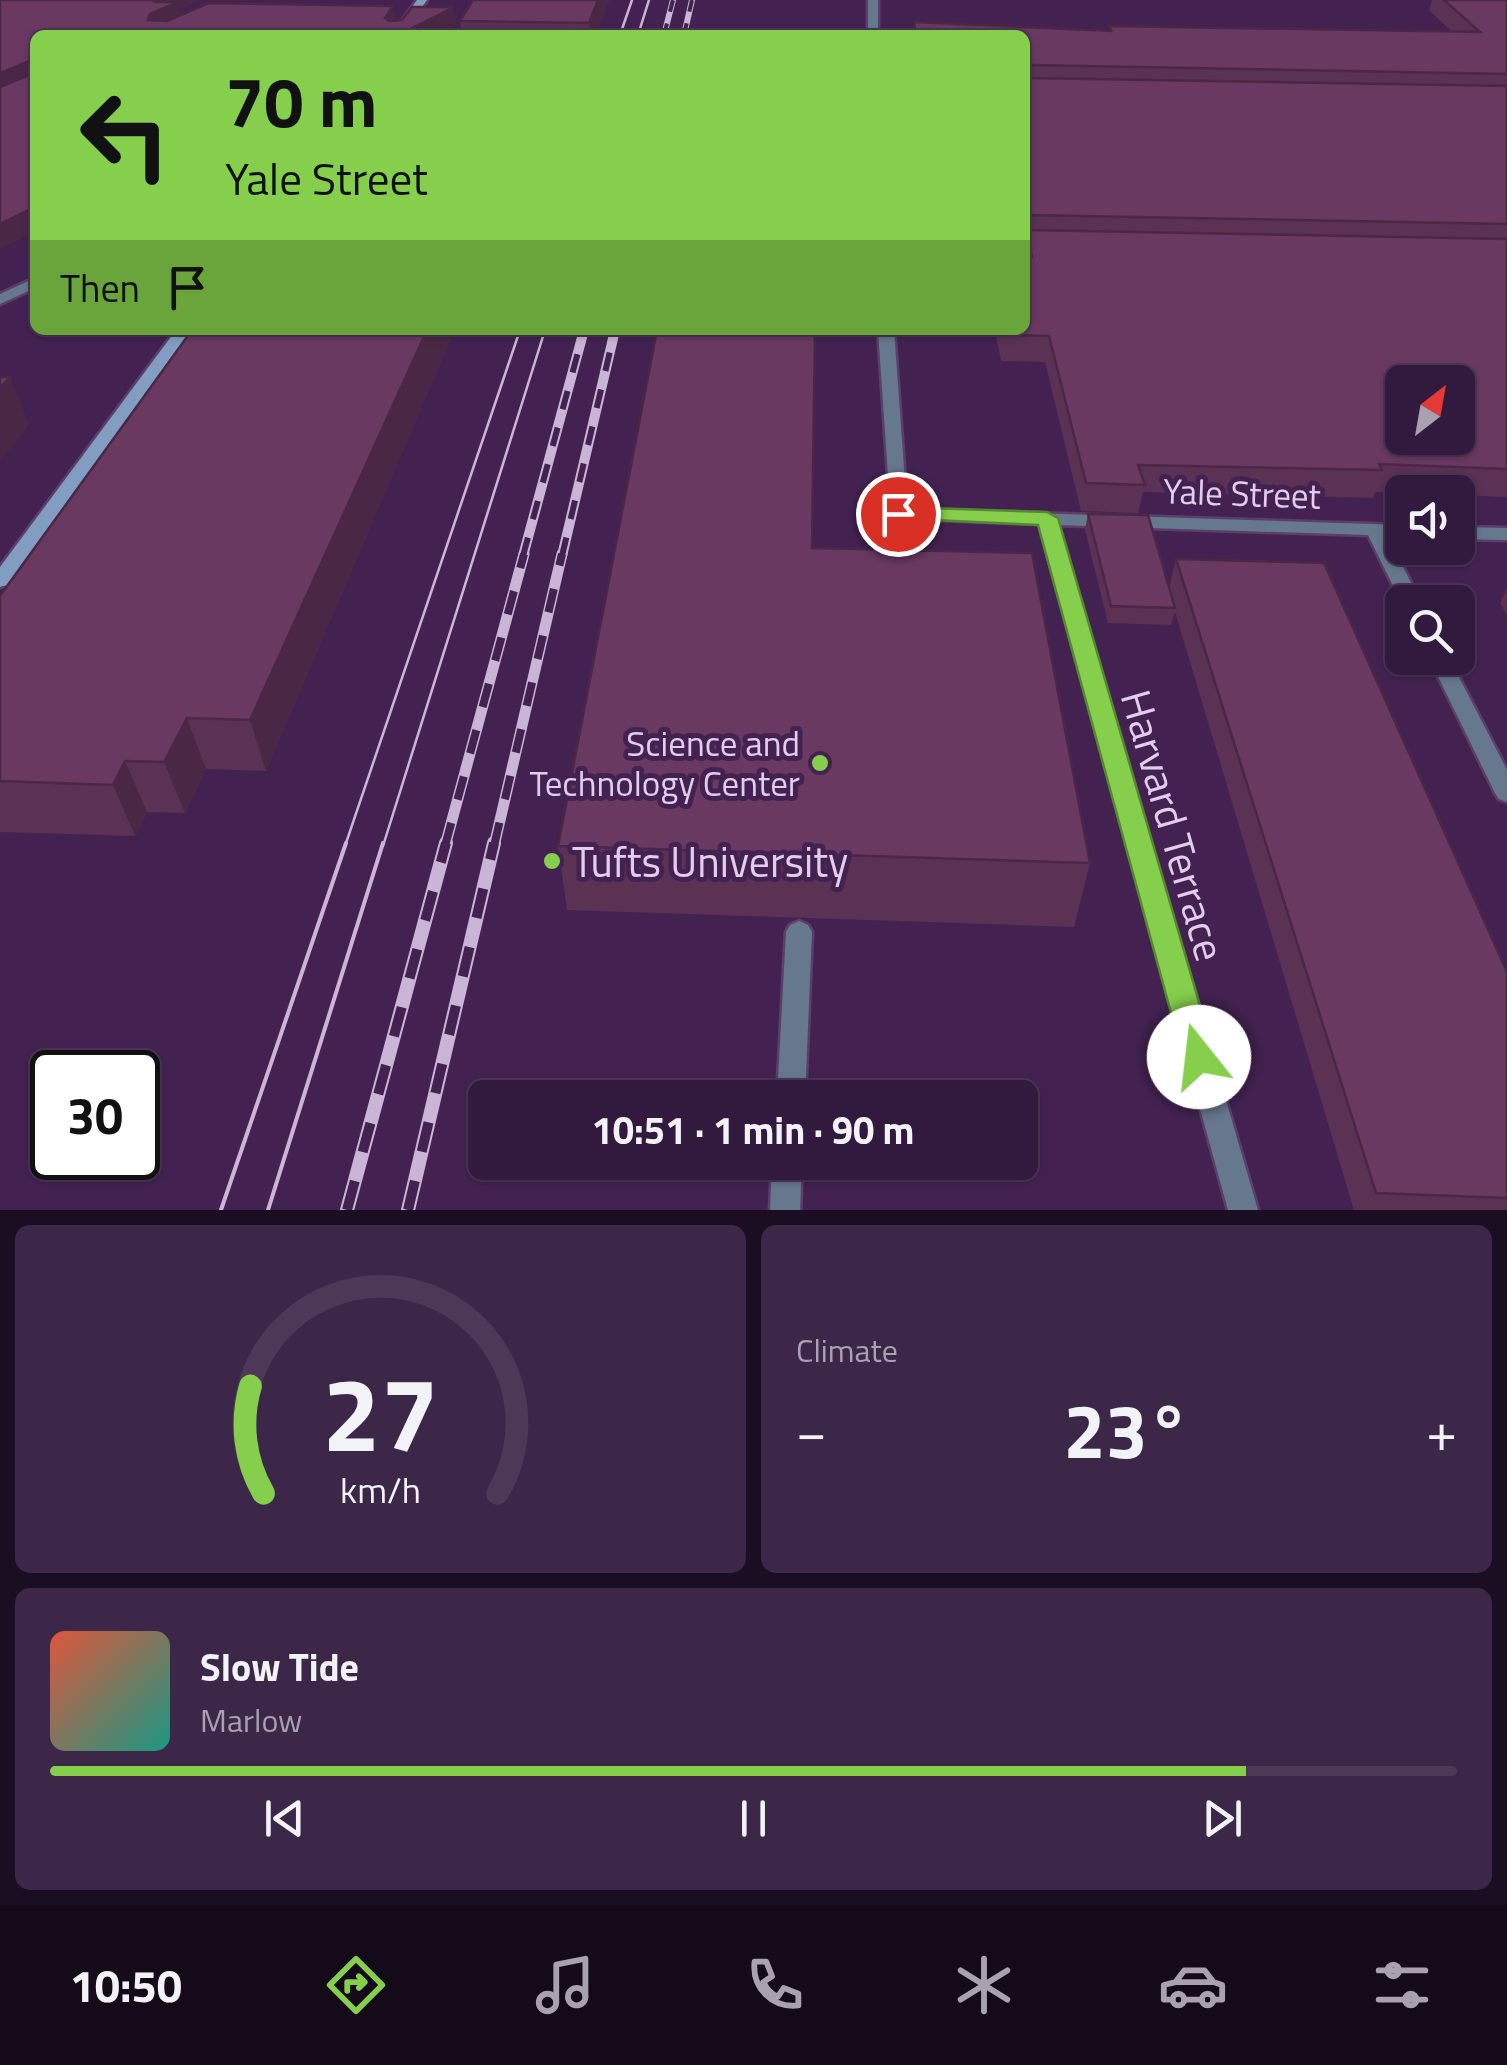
<!DOCTYPE html>
<meta charset="utf-8">
<style>
body{margin:0;font-family:"Titillium Web",sans-serif;background:#3d2749;color:#f1f3f6;height:100vh;display:flex;flex-direction:column;font-size:38px;white-space:nowrap}
*{box-sizing:border-box;margin:0}
p{font-size:32px;color:#a8a1b0}
.icon{flex:none;width:55px;height:55px;fill:none;stroke:currentColor;stroke-width:2;stroke-linecap:round;stroke-linejoin:round}
.map{position:relative;height:1210px;overflow:hidden}
.sheet{display:flex;flex-direction:column;gap:15px;padding:15px;background:#1c0e22;flex:1}
.sheet>*{flex:none}
.guide{position:absolute;left:30px;top:30px;width:1000px;height:305px;border-radius:15px;box-shadow:0 2px 8px #0004,0 0 0 2px #4d3858;background:#85cf4c;color:#111;overflow:hidden}
.needle{width:65px;rotate:31deg}
.tools{position:absolute;left:1385px;top:365px;display:grid;gap:20px}
.tools a{display:grid;place-items:center;width:90px;height:90px;border-radius:15px;background:#321a3e;box-shadow:0 2px 8px #0004,0 0 0 2px #4d3858;font-size:50px}
.speed{position:absolute;left:30px;top:1050px;display:flex;gap:20px;font-size:50px;font-weight:700;text-align:center}
.speed>*{display:grid;place-content:center;width:130px;height:130px;border-radius:50%;background:#321a3e;box-shadow:0 2px 8px #0004,0 0 0 2px #4d3858;line-height:1}
.speed .limit{border:5px solid #111;border-radius:15px;background:#fff;color:#111}
.pin{position:absolute;display:grid;place-items:center;width:85px;height:85px;color:#fff;margin:-42px;border:5px solid #fff;border-radius:50%;box-shadow:0 2px 10px #0007}
.me{position:absolute;width:110px;margin:-55px;rotate:344deg;stroke-linejoin:round;filter:drop-shadow(0 0 8px #0008)}
.turn{display:flex;align-items:center;gap:35px;height:210px;padding:0 30px;font-size:45px}
.turn .icon{width:130px;height:130px;stroke-width:2.5}
.turn b{display:block;font-size:70px;line-height:85px}
.then{display:flex;align-items:center;height:95px;padding:0 30px;background:#0003;gap:20px;font-size:38px}
.big{font-size:75px;font-weight:700;line-height:1.1}
.sheet .tile{flex:1;display:flex;flex-direction:column;justify-content:center;gap:15px;min-width:0;padding:0 35px;border-radius:15px;background:#3d2749}
.sheet .dial{align-items:center;gap:0}
.dial svg{height:260px;overflow:visible;fill:none;stroke:#4d3858;stroke-width:7;stroke-linecap:round;text-anchor:middle}
.dial text{fill:#f1f3f6;stroke:none}
.song{display:flex;align-items:center;gap:30px}
.cover{width:120px;height:120px;border-radius:15px;background:linear-gradient(135deg,hsl(10 70% 55%),hsl(170 70% 35%))}
.played{height:10px;border-radius:5px;background:linear-gradient(90deg,#85cf4c 85%,#4d3858 85%)}
.keys{display:flex;justify-content:space-around;direction:ltr}
.heat{display:flex;justify-content:space-between;align-items:center;font-size:55px;direction:ltr}
.sheet .tiles{flex:1;display:grid;gap:15px;grid-template-columns:1fr 1fr}
.tile:last-child{grid-column:span 2}
.trip{position:absolute;left:468px;top:1080px;width:570px;height:100px;border-radius:15px;background:#321a3e;box-shadow:0 2px 8px #0004,0 0 0 2px #4d3858;font-weight:700;line-height:100px;text-align:center}
.menu{display:flex;height:160px;justify-content:space-around;align-items:center;background:#140a19;color:#a8a1b0}
.menu .icon{width:70px;height:70px}
.menu .current{color:#85cf4c}
.menu b{font-size:45px;color:#f1f3f6}
.map>svg:first-child{display:block}
.lines{fill:none;stroke-linecap:round;stroke-linejoin:round}
.lane-casing{stroke:#5c3e6b;stroke-width:5}
.street-casing{stroke:#5c3e6b;stroke-width:5}
.secondary-casing{stroke:#5c3e6b;stroke-width:5}
.lane{fill:#66788e;fill-rule:evenodd}
.street{fill:#66788e;fill-rule:evenodd}
.secondary{fill:#819ec2;fill-rule:evenodd}
.tram-far1{stroke:#cbb5d6;stroke-width:2.5}
.tram{stroke:#cbb5d6;stroke-width:4}
.rail-far3-casing{stroke:#cbb5d6;stroke-width:6}
.rail-far2-casing{stroke:#cbb5d6;stroke-width:10}
.rail-far1-casing{stroke:#cbb5d6;stroke-width:11}
.rail-casing{stroke:#cbb5d6;stroke-width:14}
.rail-far3{stroke:#432252;stroke-width:4;stroke-dasharray:12;stroke-linecap:butt}
.rail-far2{stroke:#432252;stroke-width:6;stroke-dasharray:19;stroke-linecap:butt}
.rail-far1{stroke:#432252;stroke-width:8;stroke-dasharray:24;stroke-linecap:butt}
.rail{stroke:#432252;stroke-width:10;stroke-dasharray:30;stroke-linecap:butt}
.wall{fill:#5b3154}
.shaded-wall{fill:#4a2845}
.building{fill:#6a3962;stroke:#4a2845;stroke-width:2.5;fill-rule:evenodd}
.route{fill:#85cf4c;stroke:#568731;stroke-width:2.5}
.poi-dot{fill:#85cf4c;stroke:#432252;stroke-width:4}
.labels{text-anchor:middle;dominant-baseline:central;stroke-width:10;stroke-linejoin:round;paint-order:stroke}
.street-label{font-size:35px;fill:#e2ceec;stroke:#432252}
.poi-label{font-size:35px;fill:#e2ceec;stroke:#432252;text-anchor:end}
.near-street-label{font-size:42px;fill:#e2ceec;stroke:#432252}
.near-poi-label{font-size:42px;fill:#e2ceec;stroke:#432252;text-anchor:start}
</style>
<div class="map">
<svg width="1507" height="1210" viewBox="0 0 1507 1210">
<rect width="100%" height="100%" fill="#432252"/>
<g class="lines">
<g class="lane-casing">
<g id="lane">
<path d="M 799,921 L 808,925 L 812,932 L 805,1098 L 777,1098 L 786,932 L 790,925 Z"/>
<path d="M 772,1162 L 802,1162 L 800,1210 L 770,1210 Z"/>
</g>
</g>
<g class="street-casing">
<g id="street">
<rect x="868" y="0" width="10" height="35"/>
<path d="M 35,278 L 35,288 L 0,304 L 0,294 Z"/>
<path d="M 878,330 L 894,330 L 907,509 L 1402,525 L 1402,537 L 1387,536 L 1421,602 L 1402,604 L 1368,535 L 1058,525 L 1258,1210 L 1228,1210 L 1039,524 L 891,518 Z"/>
<path d="M 1458,527 L 1507,528 L 1507,540 L 1458,539 Z"/>
<path d="M 1429,658 L 1449,658 L 1507,770 L 1507,802 L 1499,799 L 1495,793 Z"/>
</g>
</g>
<g class="secondary-casing">
<g id="secondary">
<path d="M 417,0 L 427,0 L 402,35 L 392,35 Z"/>
<path d="M 176,330 L 192,330 L 7,585 L 0,587 L 0,567 Z"/>
</g>
</g>
<use href="#lane" class="lane"/>
<use href="#street" class="street"/>
<use href="#secondary" class="secondary"/>
<g class="tram-far1">
<path d="M 620,35 L 632,0"/>
<path d="M 638,35 L 649,0"/>
<path d="M 345,846 L 520,330"/>
<path d="M 383,846 L 545,330"/>
</g>
<g class="tram">
<path d="M 221,1210 L 346,843"/>
<path d="M 268,1210 L 383,843"/>
</g>
<g class="rail-far3-casing">
<g id="rail-far3">
<path d="M 664,35 L 673,0"/>
<path d="M 684,35 L 692,0"/>
</g>
</g>
<g class="rail-far2-casing">
<g id="rail-far2">
<path d="M 523,556 L 584,330"/>
<path d="M 562,556 L 615,330"/>
</g>
</g>
<g class="rail-far1-casing">
<g id="rail-far1">
<path d="M 445,846 L 524,554"/>
<path d="M 494,846 L 562,554"/>
</g>
</g>
<g class="rail-casing">
<g id="rail">
<path d="M 347,1210 L 446,843"/>
<path d="M 408,1210 L 494,843"/>
</g>
</g>
<use href="#rail-far3" class="rail-far3"/>
<use href="#rail-far2" class="rail-far2"/>
<use href="#rail-far1" class="rail-far1"/>
<use href="#rail" class="rail"/>
</g>
<g class="wall">
<path d="M 473,0 L 609,0 L 596,35 L 462,35 L 460,21 Z"/>
<path d="M 1432,0 L 1507,0 L 1507,497 L 1458,495 L 1458,492 L 1375,492 L 1373,498 L 1143,492 L 1138,513 L 1081,511 L 1045,362 L 1001,361 L 995,330 L 1025,330 L 1025,35 L 913,35 L 914,22 L 1109,31 L 1109,26 L 1452,32 L 1429,10 Z"/>
<path d="M 192,330 L 449,330 L 451,338 L 266,771 L 206,769 L 185,813 L 147,812 L 135,836 L 0,832 L 0,596 Z"/>
<path d="M 1088,514 L 1169,587 L 1176,559 L 1507,972 L 1507,1210 L 1354,1210 L 1175,612 L 1171,625 L 1108,623 L 1085,530 Z"/>
<path d="M 812,548 L 1090,863 L 1074,927 L 567,910 L 558,846 Z"/>
<path d="M 1507,588 L 1507,615 L 1500,603 Z"/>
</g>
<g class="shaded-wall">
<path d="M 157,0 L 200,0 L 180,9 L 182,20 L 155,32 L 148,20 L 153,2 Z"/>
<path d="M 598,0 L 609,0 L 596,35 L 590,35 L 589,23 Z"/>
<path d="M 393,6 L 396,23 L 389,35 L 385,18 Z"/>
<path d="M 454,7 L 457,25 L 436,35 L 398,35 Z"/>
<path d="M 27,62 L 34,81 L 0,94 L 0,73 Z"/>
<path d="M 35,207 L 35,232 L 0,249 L 0,224 Z"/>
<path d="M 427,330 L 449,330 L 451,338 L 266,771 L 250,720 Z"/>
<path d="M 10,377 L 29,425 L 0,461 L 0,388 Z"/>
<path d="M 187,718 L 206,769 L 185,813 L 164,762 Z"/>
<path d="M 125,761 L 147,812 L 135,836 L 113,785 Z"/>
</g>
<g class="building">
<path d="M 0,0 L 157,0 L 153,2 L 178,2 L 150,14 L 148,20 L 167,21 L 209,3 L 393,6 L 385,18 L 389,21 L 402,20 L 412,7 L 454,7 L 398,35 L 35,35 L 35,207 L 0,224 L 0,87 L 32,74 L 33,66 L 27,62 L 0,73 Z"/>
<path d="M 473,0 L 598,0 L 589,23 L 460,21 Z"/>
<path d="M 1444,0 L 1507,0 L 1507,74 L 1028,65 L 1025,67 L 1025,35 L 916,35 L 914,22 L 1111,31 L 1109,26 L 1480,32 Z"/>
<path d="M 1025,72 L 1028,78 L 1507,86 L 1507,224 L 1028,215 L 1025,218 Z"/>
<path d="M 1025,220 L 1028,230 L 1507,239 L 1507,469 L 1379,464 L 1382,470 L 1138,465 L 1145,485 L 1086,483 L 1049,336 L 1004,335 L 1003,330 L 1025,330 L 1025,257 L 1032,257 L 1025,231 ZM 1402,382 L 1458,382 L 1458,438 L 1402,438 Z"/>
<path d="M 192,330 L 427,330 L 250,720 L 187,718 L 164,762 L 125,761 L 113,785 L 0,781 L 0,596 Z"/>
<path d="M 657,330 L 815,330 L 812,548 L 1032,553 L 1090,863 L 558,846 Z"/>
<path d="M 0,377 L 10,377 L 0,388 Z"/>
<path d="M 1088,514 L 1148,515 L 1175,608 L 1111,606 Z"/>
<path d="M 1176,559 L 1324,563 L 1507,972 L 1507,1198 L 1376,1193 Z"/>
</g>
<path class="route" d="M 898,507 L 1047,512 L 1058,518 L 1215,1057 L 1210,1067 L 1199,1071 L 1188,1067 L 1183,1057 L 1038,525 L 891,518 L 888,514 Z"/>
<g class="poi-dot">
<circle cx="820" cy="763" r="10"/>
<circle cx="552" cy="861" r="10"/>
</g>
<g class="labels">
<g class="street-label">
<text transform="translate(1242 493) rotate(2)">Yale Street</text>
</g>
<g class="poi-label">
<text x="800" y="743">Science and<tspan x="800" dy="40">Technology Center</tspan></text>
</g>
<g class="near-street-label">
<text transform="translate(1174 825) rotate(74)">Harvard Terrace</text>
</g>
<g class="near-poi-label">
<text x="572" y="861">Tufts University</text>
</g>
</g>
</svg>
<div class="tools">
<a><svg class="needle" viewBox="-14 -14 28 28"><path d="M0-13l5 13h-10z" fill="#e53935"/><path d="M0 13l5-13h-10z" fill="#a8a1b0"/></svg></a>
<a><svg class="icon" aria-label="sound" viewBox="0 0 24 24"><path d="M4 9h4l5-4v14l-5-4H4zM17 9q2 3 0 6"/></svg></a>
<a><svg class="icon" aria-label="search" viewBox="0 0 24 24"><circle cx="10" cy="10" r="6"/><path d="M15 15l6 6"/></svg></a>
</div>
<div class="speed"><div class="limit">30</div></div>
<div class="pin" style="left:898px;top:514px;background:#d93025"><svg class="icon" aria-label="arrive" viewBox="0 0 24 24"><path d="M6 21V4h12l-3 4 3 4H6"/></svg></div>
<svg class="me" style="left:1199px;top:1057px" viewBox="-20 -20 40 40"><circle r="19" fill="#fff"/><path d="M0-13L10 11 0 6-10 11z" fill="#85cf4c"/></svg>
<div class="trip">10:51 · 1 min · 90 m</div>
<div class="guide">
<div class="turn"><svg class="icon" aria-label="left" viewBox="0 0 24 24"><path d="M17 20v-9H6M10 6l-5 5 5 5"/></svg><div><b>70 m</b>Yale Street</div></div>
<div class="then">Then<svg class="icon" aria-label="arrive" viewBox="0 0 24 24"><path d="M6 21V4h12l-3 4 3 4H6"/></svg></div>
</div>
</div>
<section class="sheet">
<div class="tiles">
<div class="tile dial"><svg viewBox="0 0 100 80">
<path d="M14 69A42 42 0 1 1 86 69"/>
<path d="M14 69A42 42 0 0 1 10 36" stroke="#85cf4c"/>
<text x="50" y="56" font-size="32" font-weight="700">27</text>
<text x="50" y="72" font-size="11">km/h</text>
</svg></div>
<div class="tile"><p>Climate</p>
<div class="heat"><a>−</a><b class="big">23°</b><a>+</a></div>
</div>
<div class="tile">
<div class="song"><i class="cover"></i><div><b>Slow Tide</b><p>Marlow</p></div></div>
<div class="played"></div>
<div class="keys"><svg class="icon" aria-label="previous" viewBox="0 0 24 24"><path d="M18 5L8 12l10 7zM5 5v14"/></svg><svg class="icon" aria-label="pause" viewBox="0 0 24 24"><path d="M8 5v14M16 5v14"/></svg><svg class="icon" aria-label="next" viewBox="0 0 24 24"><path d="M6 5l10 7-10 7zM19 5v14"/></svg></div>
</div>
</div>
</section>
<nav class="menu">
<b>10:50</b>
<svg class="icon current" aria-label="directions" viewBox="0 0 24 24"><path d="M12 3l9 9-9 9-9-9zM9 14v-3h6M13 9l2 2-2 2"/></svg>
<svg class="icon" aria-label="music" viewBox="0 0 24 24"><path d="M9 18V5l10-2v13"/><circle cx="6" cy="18" r="3"/><circle cx="16" cy="16" r="3"/></svg>
<svg class="icon" aria-label="phone" viewBox="0 0 24 24"><path d="M5 4h4l2 5-3 2q2 4 5 5l2-3 5 2v4C11 20 4 13 5 4z"/></svg>
<svg class="icon" aria-label="climate" viewBox="0 0 24 24"><path d="M12 3v18M4 7l16 10M4 17L20 7"/></svg>
<svg class="icon" aria-label="car" viewBox="0 0 24 24"><path d="M5 17H2v-5l4-1 3-4h7l3 4 3 1v5h-3M9 17h6M6 11h13"/><circle cx="7" cy="17" r="2"/><circle cx="17" cy="17" r="2"/></svg>
<svg class="icon" aria-label="filters" viewBox="0 0 24 24"><path d="M4 7h16M4 17h16"/><circle cx="9" cy="7" r="2"/><circle cx="15" cy="17" r="2"/></svg>
</nav>
